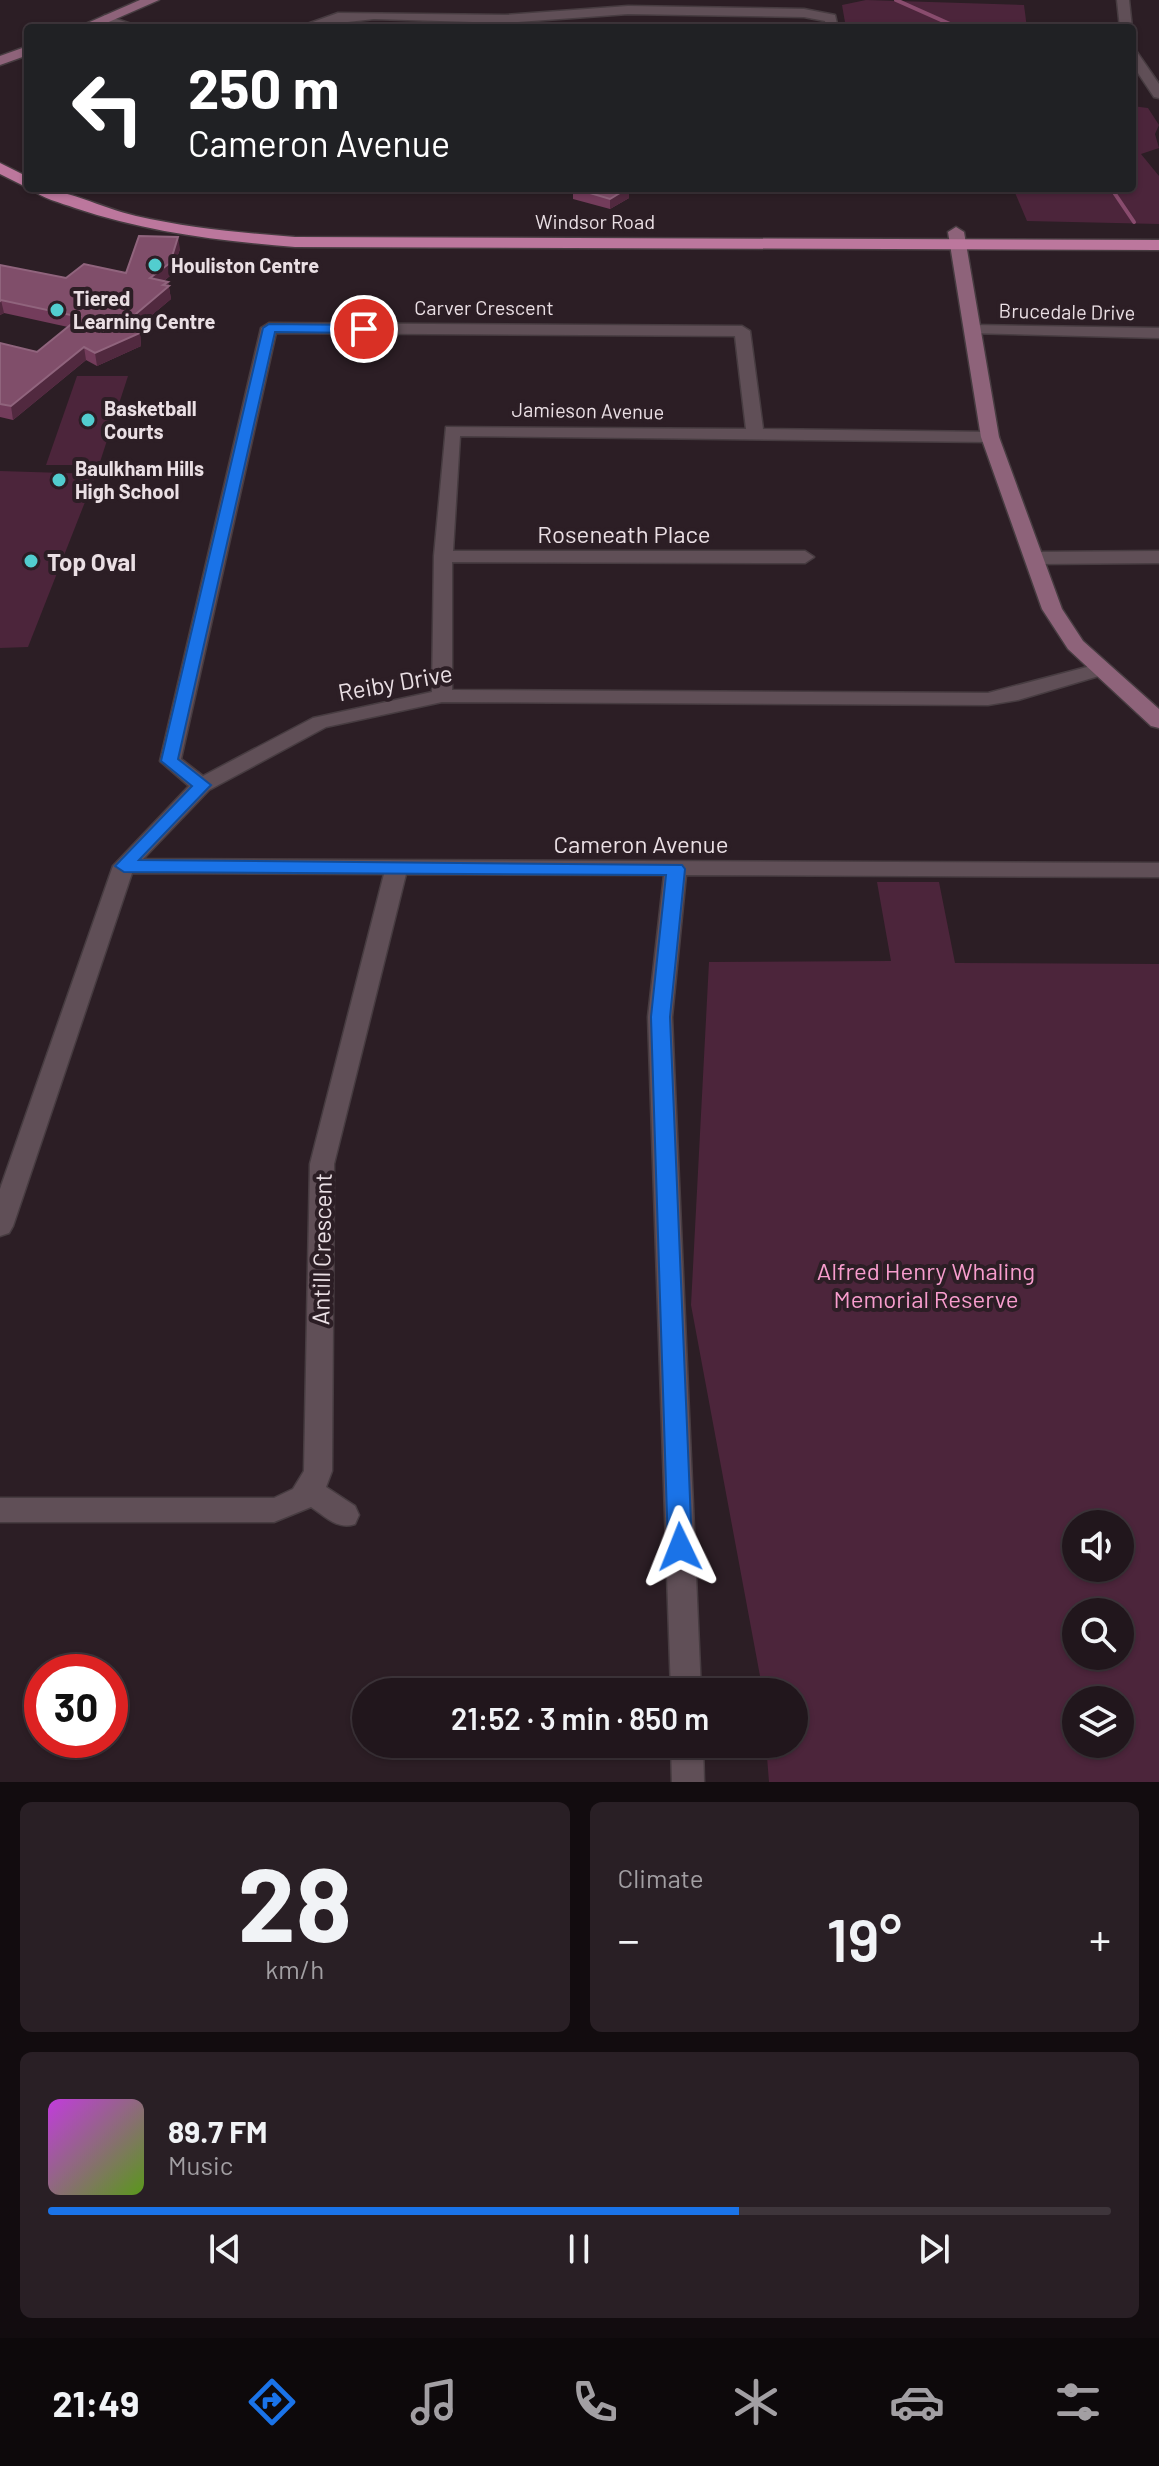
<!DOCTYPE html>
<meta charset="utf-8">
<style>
body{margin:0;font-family:Barlow,sans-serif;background:#291f25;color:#f1f3f6;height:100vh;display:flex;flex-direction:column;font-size:30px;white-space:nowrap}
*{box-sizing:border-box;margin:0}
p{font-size:26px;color:#a29fa3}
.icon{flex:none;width:44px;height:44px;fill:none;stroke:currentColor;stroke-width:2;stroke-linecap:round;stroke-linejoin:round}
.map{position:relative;height:1782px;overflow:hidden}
.drawer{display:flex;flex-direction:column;gap:20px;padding:20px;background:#120c0f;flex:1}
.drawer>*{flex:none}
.top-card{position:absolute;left:24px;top:24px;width:1112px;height:168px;border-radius:8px;box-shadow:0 2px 6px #0004,0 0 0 2px #3e353b;background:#202124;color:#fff;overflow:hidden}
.controls{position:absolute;left:1062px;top:1510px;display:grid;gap:16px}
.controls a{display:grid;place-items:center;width:72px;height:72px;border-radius:50%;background:#21161c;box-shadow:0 2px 6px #0004,0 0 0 2px #3e353b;font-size:40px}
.speed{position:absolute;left:24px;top:1654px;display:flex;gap:16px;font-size:40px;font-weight:700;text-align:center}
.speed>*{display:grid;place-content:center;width:104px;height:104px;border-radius:50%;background:#21161c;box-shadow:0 2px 6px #0004,0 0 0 2px #3e353b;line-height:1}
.speed .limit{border:12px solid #d22;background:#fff;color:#111}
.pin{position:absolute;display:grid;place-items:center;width:68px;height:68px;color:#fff;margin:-34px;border:4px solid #fff;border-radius:50%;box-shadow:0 2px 8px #0007}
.me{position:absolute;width:88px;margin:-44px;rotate:358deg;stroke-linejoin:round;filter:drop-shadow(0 0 6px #0008)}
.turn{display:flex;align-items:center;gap:28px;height:168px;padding:0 32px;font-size:36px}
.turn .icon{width:104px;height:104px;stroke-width:2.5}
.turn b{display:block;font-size:56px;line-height:68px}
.big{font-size:60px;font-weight:600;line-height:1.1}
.drawer .card{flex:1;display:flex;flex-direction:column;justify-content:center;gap:12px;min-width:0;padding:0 28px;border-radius:12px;background:#291f25}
.drawer .dial{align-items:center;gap:0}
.dial b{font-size:104px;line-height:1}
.song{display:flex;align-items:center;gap:24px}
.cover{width:96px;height:96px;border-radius:12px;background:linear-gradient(135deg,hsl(290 70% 55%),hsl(90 70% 35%))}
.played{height:8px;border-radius:4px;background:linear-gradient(90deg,#1a73e8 65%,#3e353b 65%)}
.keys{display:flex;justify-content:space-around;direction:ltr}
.heat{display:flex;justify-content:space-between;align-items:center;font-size:44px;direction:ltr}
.drawer .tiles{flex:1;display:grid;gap:20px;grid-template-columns:1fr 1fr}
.card:last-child{grid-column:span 2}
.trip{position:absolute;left:352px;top:1678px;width:456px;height:80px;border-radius:40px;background:#21161c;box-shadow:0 2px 6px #0004,0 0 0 2px #3e353b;font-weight:600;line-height:80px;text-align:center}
.tabs{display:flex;height:128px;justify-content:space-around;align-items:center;background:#0d090b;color:#a29fa3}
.tabs .icon{width:56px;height:56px}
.tabs .current{color:#1a73e8}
.tabs b{font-size:36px;color:#f1f3f6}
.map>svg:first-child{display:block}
.green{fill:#4c253b;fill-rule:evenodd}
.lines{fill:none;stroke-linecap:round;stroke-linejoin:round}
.stream{stroke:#894c6e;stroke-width:4}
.street-casing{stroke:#473c41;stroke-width:3}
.secondary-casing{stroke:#473c41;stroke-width:3}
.primary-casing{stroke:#473c41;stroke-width:3}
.street{fill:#604f57;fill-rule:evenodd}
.secondary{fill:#8e637a;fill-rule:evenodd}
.primary{fill:#bc779d;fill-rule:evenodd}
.wall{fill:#733c5b}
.shaded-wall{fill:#51293f}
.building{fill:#804e6a;stroke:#90647d;stroke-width:2}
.route{fill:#1a73e8;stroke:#114b97;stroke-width:2}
.poi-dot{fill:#52cdcf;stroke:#2c1e25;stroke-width:3}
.labels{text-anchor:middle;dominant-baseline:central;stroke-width:8;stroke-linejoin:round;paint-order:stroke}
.far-street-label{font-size:20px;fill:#eadfe4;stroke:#2c1e25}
.far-poi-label{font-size:20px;font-weight:bold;fill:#eadfe4;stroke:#2c1e25;text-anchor:start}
.street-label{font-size:24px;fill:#eadfe4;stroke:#2c1e25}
.poi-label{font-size:24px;font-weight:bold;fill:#eadfe4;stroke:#2c1e25;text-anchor:start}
.park-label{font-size:24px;fill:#f89dce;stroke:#2c1e25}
</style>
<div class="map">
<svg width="1159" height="1782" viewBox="0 0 1159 1782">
<rect width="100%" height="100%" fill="#2c1e25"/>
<g class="green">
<path d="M 866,0 L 1024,5 L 1027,28 L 846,28 L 842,5 Z"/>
<path d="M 1132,106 L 1148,108 L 1159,125 L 1155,134 L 1159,148 L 1141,154 L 1159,176 L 1159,224 L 1027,221 L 1013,188 L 1132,188 Z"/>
<path d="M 77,376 L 128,376 L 99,465 L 46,465 Z"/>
<path d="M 0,471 L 96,474 L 28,647 L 0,648 Z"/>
<path d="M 877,882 L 939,882 L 955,963 L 1159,964 L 1159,1782 L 769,1782 L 766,1744 L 794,1744 L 794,1692 L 763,1692 L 691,1305 L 709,962 L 891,961 ZM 1076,1524 L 1120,1524 L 1120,1568 L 1076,1568 ZM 1076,1612 L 1120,1612 L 1120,1656 L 1076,1656 ZM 1120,1700 L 1120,1744 L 1076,1744 L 1076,1700 Z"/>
</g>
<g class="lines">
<g class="stream">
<path d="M 896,0 L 959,28"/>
<path d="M 1111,188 L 1134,222"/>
</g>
<g class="street-casing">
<g id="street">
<path d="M 1117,0 L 1129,0 L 1132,28 L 1120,28 Z"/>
<path d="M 628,6 L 804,9 L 835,15 L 838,28 L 826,28 L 825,21 L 804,17 L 628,14 L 505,23 L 374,19 L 296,28 L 338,13 L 505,15 Z"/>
<path d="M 105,15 L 134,25 L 136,28 C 123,28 109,28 99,19 Z"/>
<path d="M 1132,51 L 1137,52 L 1159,84 L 1159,98 L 1154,97 L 1132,64 Z"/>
<path d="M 269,323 L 742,326 L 750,331 L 763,429 L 990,432 L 999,437 L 990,442 L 460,436 L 453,551 L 805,551 L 814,557 L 805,563 L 452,562 L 452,690 L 988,693 L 1102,663 L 1112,669 L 1109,673 L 1018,700 L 988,705 L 442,702 L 326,727 L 209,790 L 143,859 L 1159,863 L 1159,877 L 686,875 L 672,1017 L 701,1692 L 671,1692 L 648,1017 L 664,875 L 406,874 L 334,1164 L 332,1471 L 326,1487 L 355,1506 L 359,1515 L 355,1524 C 337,1530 326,1517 311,1507 L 274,1522 L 0,1522 L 0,1498 L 274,1498 L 293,1489 L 304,1471 L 310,1164 L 384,874 L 132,873 L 13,1226 L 9,1233 L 0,1236 L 0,1189 L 113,866 L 189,786 L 160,761 L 261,328 ZM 276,333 L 735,336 L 746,429 L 446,427 L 434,556 L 432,692 L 313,718 L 203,776 L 181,759 Z"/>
<path d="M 974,325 L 1159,328 L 1159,338 L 968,333 L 966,330 Z"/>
<path d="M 1159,551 L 1159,563 L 1035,564 L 1026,558 L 1035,552 Z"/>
<path d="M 671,1744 L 703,1744 L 704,1782 L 672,1782 Z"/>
</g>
</g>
<g class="secondary-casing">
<g id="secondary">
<path d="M 140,0 L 159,0 L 95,28 L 76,28 Z"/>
<path d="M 28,46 L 28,55 L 0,65 L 0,56 Z"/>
<path d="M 956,227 L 964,232 L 999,437 L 1062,609 L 1083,641 L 1159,709 L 1159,728 L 1151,726 L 1068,649 L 1042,609 L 981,437 L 948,232 Z"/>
</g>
</g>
<g class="primary-casing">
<g id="primary">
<path d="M 0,163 L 28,177 L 28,188 L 0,174 Z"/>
<path d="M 30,188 C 66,188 101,208 136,216 C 189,228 242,233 295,237 L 1159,240 L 1159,250 L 295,247 C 220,241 146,232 75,208 C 61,203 41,198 30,188 Z"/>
</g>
</g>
<use href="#street" class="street"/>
<use href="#secondary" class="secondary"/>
<use href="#primary" class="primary"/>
</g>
<g class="wall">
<path d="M 573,188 L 629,188 L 629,198 L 610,209 L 573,199 Z"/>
<path d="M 180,249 L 171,275 L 164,281 L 168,282 L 171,299 L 134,330 L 140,333 L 141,346 L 97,366 L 86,360 L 13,420 L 0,417 L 0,343 L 37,352 L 68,327 L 4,313 L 0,315 L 0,265 L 66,278 L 126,273 Z"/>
</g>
<g class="shaded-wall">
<path d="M 629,188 L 629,198 L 610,209 L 610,199 Z"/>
<path d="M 178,237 L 180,249 L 171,275 L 152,291 L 150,278 Z"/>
<path d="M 168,282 L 171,299 L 126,337 L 124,324 Z"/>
<path d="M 1,300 L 4,313 L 0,315 L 0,301 Z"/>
<path d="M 140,333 L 141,346 L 97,366 L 95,353 Z"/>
<path d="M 84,347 L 86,360 L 13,420 L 11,406 Z"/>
</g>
<g class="building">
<path d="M 573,188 L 628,188 L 610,199 Z"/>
<path d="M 139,236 L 178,237 L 170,263 L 150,278 L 168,282 L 163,285 L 169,286 L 124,324 L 140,333 L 95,353 L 84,347 L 11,406 L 0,404 L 0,343 L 37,352 L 80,317 L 1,300 L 0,301 L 0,265 L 66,278 L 84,264 L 126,273 Z"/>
</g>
<path class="route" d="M 269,324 L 364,325 L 370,329 L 364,333 L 275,332 L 178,759 L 211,785 L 139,860 L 682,865 L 685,869 L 670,1017 L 692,1547 L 688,1555 L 680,1558 L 671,1555 L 668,1547 L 651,1017 L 666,875 L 124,872 L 115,866 L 192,786 L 161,761 L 263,328 Z"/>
<g class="poi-dot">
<circle cx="155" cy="265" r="8"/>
<circle cx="57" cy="310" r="8"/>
<circle cx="88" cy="420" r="8"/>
<circle cx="59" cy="480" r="8"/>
<circle cx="31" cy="561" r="8"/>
</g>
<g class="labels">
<g class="far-street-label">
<text x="595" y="221">Windsor Road</text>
<text x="484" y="307">Carver Crescent</text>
<text transform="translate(1067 311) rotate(1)">Brucedale Drive</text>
<text transform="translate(588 410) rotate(1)">Jamieson Avenue</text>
</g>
<g class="far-poi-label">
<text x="171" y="265">Houliston Centre</text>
<text x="73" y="298">Tiered<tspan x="73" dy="23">Learning Centre</tspan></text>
<text x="104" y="408">Basketball<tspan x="104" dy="23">Courts</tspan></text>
<text x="75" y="468">Baulkham Hills<tspan x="75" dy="23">High School</tspan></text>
</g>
<g class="street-label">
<text x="624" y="533">Roseneath Place</text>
<text transform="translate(395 682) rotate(-10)">Reiby Drive</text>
<text x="641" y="843">Cameron Avenue</text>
<text transform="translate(321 1249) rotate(-89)">Antill Crescent</text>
</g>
<g class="poi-label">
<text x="47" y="561">Top Oval</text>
</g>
<g class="park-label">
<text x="926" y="1270">Alfred Henry Whaling<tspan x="926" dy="28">Memorial Reserve</tspan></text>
</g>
</g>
</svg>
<div class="controls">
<a><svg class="icon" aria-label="sound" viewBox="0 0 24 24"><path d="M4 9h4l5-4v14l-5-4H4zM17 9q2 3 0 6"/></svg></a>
<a><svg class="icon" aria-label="search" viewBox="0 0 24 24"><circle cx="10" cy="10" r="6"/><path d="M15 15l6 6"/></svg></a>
<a><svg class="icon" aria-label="layers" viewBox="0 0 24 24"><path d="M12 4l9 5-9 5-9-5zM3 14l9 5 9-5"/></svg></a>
</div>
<div class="speed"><div class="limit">30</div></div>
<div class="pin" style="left:364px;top:329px;background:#d93025"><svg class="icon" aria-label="arrive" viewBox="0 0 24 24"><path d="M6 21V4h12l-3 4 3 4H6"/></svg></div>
<svg class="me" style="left:680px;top:1547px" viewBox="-20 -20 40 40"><path d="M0-17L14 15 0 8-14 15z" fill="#1a73e8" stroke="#fff" stroke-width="4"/></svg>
<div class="trip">21:52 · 3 min · 850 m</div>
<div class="top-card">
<div class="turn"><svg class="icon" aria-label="left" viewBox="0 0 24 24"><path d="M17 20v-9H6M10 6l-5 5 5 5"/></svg><div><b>250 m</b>Cameron Avenue</div></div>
</div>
</div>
<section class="drawer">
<div class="tiles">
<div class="card dial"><b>28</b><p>km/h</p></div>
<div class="card"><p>Climate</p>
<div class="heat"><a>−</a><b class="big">19°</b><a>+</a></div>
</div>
<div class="card">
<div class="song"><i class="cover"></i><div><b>89.7 FM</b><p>Music</p></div></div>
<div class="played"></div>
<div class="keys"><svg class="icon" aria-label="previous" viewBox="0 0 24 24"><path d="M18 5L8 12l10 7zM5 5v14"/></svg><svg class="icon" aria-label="pause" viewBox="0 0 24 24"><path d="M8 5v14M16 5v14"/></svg><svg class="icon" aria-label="next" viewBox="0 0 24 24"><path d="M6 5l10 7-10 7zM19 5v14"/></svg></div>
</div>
</div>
</section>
<nav class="tabs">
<b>21:49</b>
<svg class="icon current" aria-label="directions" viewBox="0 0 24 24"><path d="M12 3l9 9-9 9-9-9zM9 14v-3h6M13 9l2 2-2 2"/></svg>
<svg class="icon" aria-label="music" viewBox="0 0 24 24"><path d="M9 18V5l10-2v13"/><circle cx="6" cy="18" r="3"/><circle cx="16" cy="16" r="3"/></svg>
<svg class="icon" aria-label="phone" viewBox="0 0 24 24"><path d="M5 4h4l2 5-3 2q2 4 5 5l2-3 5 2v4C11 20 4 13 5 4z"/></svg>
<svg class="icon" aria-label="climate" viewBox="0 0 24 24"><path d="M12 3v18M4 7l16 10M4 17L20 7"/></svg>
<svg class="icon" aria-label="car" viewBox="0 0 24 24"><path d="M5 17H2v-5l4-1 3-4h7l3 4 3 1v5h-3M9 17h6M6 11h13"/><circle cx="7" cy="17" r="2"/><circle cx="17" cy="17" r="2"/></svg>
<svg class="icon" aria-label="filters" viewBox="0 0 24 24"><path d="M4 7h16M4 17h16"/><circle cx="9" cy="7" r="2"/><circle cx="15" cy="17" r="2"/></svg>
</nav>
